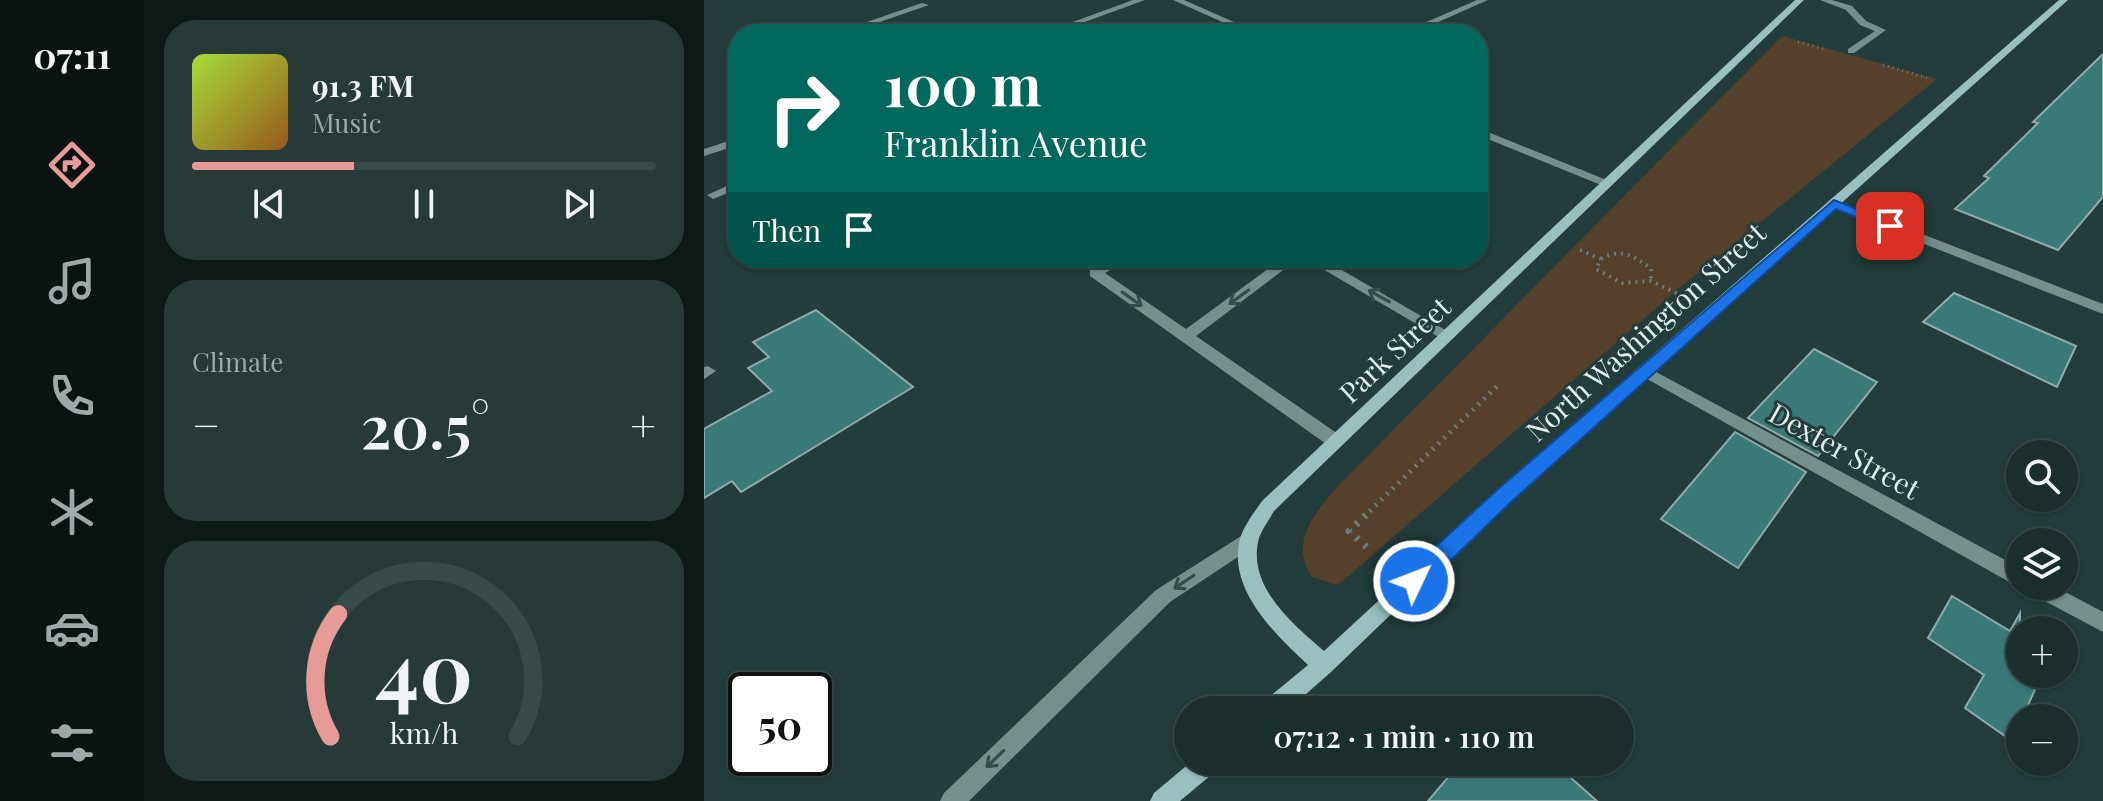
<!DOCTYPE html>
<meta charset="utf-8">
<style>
body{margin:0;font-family:"Playfair Display",serif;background:#273a38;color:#f1f3f6;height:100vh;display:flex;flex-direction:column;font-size:30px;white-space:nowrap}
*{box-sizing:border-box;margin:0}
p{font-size:26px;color:#9fa8a9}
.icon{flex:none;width:44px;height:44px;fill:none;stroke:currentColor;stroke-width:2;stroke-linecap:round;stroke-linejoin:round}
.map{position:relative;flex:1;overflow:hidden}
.panel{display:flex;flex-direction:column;gap:20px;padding:20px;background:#0e1918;width:560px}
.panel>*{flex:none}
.top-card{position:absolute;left:24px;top:24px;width:760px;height:244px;border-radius:32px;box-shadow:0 2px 6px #0004,0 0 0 2px #384a48;background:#00695c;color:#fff;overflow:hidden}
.buttons{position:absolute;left:1302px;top:440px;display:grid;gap:16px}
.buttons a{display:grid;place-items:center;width:72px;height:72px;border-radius:50%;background:#1a2e2c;box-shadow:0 2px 6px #0004,0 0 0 2px #384a48;font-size:40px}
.speed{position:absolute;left:24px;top:672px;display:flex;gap:16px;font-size:40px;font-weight:700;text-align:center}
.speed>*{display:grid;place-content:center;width:104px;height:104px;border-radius:50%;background:#1a2e2c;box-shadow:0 2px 6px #0004,0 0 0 2px #384a48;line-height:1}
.speed .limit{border:4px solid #111;border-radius:12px;background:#fff;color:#111}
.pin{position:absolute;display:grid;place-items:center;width:68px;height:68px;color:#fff;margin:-34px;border-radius:16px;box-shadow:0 4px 12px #0006}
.me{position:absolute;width:88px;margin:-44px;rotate:47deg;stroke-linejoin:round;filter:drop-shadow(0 0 6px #0008)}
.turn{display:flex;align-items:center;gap:28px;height:168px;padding:0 24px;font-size:36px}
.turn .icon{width:104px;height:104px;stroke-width:2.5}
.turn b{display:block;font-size:56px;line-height:68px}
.then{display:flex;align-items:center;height:76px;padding:0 24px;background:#0003;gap:16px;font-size:30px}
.big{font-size:60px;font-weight:600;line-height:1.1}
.panel .tile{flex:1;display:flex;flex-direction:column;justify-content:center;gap:12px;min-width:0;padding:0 28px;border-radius:32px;background:#273a38}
.panel .dial{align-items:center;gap:0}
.dial svg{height:208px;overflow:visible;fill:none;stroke:#384a48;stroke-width:7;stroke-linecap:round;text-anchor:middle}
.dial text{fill:#f1f3f6;stroke:none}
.song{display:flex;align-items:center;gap:24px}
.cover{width:96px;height:96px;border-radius:12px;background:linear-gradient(135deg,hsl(80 70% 55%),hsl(30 70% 35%))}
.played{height:8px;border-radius:4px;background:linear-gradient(90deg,#e69b98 35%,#384a48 35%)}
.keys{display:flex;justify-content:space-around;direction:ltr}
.heat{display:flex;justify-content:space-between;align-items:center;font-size:44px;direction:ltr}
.trip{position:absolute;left:470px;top:696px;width:460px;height:80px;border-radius:40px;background:#1a2e2c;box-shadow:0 2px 6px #0004,0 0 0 2px #384a48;font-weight:600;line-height:80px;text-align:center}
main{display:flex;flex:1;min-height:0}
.tab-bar{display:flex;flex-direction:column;width:144px;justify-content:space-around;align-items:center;background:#0a1212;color:#9fa8a9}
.tab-bar .icon{width:56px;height:56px}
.tab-bar .current{color:#e69b98}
.tab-bar b{font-size:36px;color:#f1f3f6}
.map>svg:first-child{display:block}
.green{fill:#55402b}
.building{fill:#3b7977;stroke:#8eabaa;stroke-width:2}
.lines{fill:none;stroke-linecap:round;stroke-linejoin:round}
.path-far3{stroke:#687e7d;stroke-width:3;stroke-dasharray:1 4;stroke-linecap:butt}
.path-far2{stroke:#687e7d;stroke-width:4;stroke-dasharray:2 5;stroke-linecap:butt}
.path-far1{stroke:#687e7d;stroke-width:5;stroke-dasharray:2 6;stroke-linecap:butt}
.path{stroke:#687e7d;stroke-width:7;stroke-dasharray:3 8;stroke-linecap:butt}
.lane{fill:#758f8d;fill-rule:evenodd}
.street{fill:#758f8d;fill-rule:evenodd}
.secondary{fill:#97c0be;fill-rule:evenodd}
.oneway{stroke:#334d4b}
.route{fill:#1a73e8;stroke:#114b97;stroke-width:2}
.labels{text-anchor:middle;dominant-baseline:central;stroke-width:6;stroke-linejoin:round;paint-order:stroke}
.street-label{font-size:28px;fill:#e2f1f0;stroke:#223d3b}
</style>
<main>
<nav class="tab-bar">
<b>07:11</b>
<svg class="icon current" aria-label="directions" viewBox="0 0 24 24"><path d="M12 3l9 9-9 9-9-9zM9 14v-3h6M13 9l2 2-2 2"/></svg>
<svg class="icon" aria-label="music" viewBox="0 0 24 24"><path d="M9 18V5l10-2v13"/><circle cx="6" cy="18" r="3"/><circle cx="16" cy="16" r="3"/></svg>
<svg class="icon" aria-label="phone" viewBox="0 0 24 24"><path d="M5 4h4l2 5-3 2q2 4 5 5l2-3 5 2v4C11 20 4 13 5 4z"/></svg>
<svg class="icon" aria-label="climate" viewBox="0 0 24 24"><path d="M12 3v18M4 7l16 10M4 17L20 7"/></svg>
<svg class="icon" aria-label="car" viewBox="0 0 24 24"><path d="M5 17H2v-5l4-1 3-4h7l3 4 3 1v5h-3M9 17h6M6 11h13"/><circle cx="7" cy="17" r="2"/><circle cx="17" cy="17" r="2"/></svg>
<svg class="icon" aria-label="filters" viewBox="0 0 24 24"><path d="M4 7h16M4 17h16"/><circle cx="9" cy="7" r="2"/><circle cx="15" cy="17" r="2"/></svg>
</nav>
<section class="panel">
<div class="tile">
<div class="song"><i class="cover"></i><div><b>91.3 FM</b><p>Music</p></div></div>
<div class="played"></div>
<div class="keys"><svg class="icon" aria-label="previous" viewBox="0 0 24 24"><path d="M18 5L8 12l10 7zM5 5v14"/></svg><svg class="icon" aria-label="pause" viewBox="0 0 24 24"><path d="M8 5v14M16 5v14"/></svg><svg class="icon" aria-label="next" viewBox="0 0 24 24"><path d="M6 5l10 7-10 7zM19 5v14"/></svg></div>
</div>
<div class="tile"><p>Climate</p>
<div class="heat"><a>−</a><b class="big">20.5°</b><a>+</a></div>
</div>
<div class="tile dial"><svg viewBox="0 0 100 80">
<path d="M14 69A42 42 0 1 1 86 69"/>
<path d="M14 69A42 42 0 0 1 17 22" stroke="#e69b98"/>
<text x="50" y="56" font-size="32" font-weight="700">40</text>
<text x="50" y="72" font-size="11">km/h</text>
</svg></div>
</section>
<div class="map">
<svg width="1399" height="801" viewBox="0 0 1399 801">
<rect width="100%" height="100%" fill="#223d3b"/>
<path class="green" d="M 1078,36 L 1233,79 L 973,290 L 634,585 L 608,577 C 585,542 610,515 632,488 Z"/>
<g class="building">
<path d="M 1399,54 L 1399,197 L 1354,250 L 1251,209 L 1285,178 L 1280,176 L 1334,123 L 1329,122 Z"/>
<path d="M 1250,293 L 1372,346 L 1353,387 L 1219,322 Z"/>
<path d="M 112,310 L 209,387 L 37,492 L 28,481 L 0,498 L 0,429 L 68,391 L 44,368 L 65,357 L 49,342 Z"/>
<path d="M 1110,349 L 1173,382 L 1114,456 L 1044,418 Z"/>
<path d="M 1031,432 L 1102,472 L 1034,568 L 957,519 Z"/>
<path d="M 1248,596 L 1306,631 L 1316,613 L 1316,674 L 1338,674 L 1308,741 L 1261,708 L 1280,675 L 1224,638 Z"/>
<path d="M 757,762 L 849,762 L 893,801 L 724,801 Z"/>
</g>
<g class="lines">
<g class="path-far3">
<path d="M 1094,42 L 1119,49"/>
<path d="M 1179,65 L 1223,78"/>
</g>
<g class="path-far2">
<path d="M 876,250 L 897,259 L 892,269 L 918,283 L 947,281 L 976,295"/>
<path d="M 897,259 C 918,247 928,256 947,268 L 947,281"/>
</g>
<path class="path-far1" d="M 660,517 L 796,383"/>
<path class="path" d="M 662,515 L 645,531 L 666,550"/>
<g class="lane">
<path d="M 1116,0 L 1128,0 L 1148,6 L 1162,21 L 1182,30 L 1150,53 L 1144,53 L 1144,49 L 1171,31 L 1156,25 L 1142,10 Z"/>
<path d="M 218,3 L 225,5 L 141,34 L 128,34 Z"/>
<path d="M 34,62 L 34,69 L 30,68 L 30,64 Z"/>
<path d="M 34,181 L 34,189 L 9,199 L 3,195 Z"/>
<path d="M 410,258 L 427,258 L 401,273 L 482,329 L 579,258 L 595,258 L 492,336 L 637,436 L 639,441 L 637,446 L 625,446 L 386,276 L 386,270 Z"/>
<path d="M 600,258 L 617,258 L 750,335 L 748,339 L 738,339 Z"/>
<path d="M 4,366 L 12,371 L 0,379 L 0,367 Z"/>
<path d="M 545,531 L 552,533 L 554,539 L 552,545 L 466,602 L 265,801 L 236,801 L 240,793 L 452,590 Z"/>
</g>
<g class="street">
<path d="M 429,0 L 441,0 L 348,34 L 336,34 Z"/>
<path d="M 469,0 L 480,0 L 557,34 L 545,34 Z"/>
<path d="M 773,0 L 784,0 L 707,34 L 695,34 Z"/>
<path d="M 774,128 L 905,181 L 907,183 L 901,187 L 897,185 L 774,135 Z"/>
<path d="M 34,138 L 34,145 L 0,156 L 0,149 Z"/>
<path d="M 1130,200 L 1399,304 L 1399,314 L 1126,207 L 1126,201 Z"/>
<path d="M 941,366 L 1316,568 L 1318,586 L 1309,584 L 936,375 L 933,371 L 936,367 Z"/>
<path d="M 1321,586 L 1350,586 L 1399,612 L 1399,632 L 1324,592 Z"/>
</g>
<g class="secondary">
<path d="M 1091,0 L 1100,0 L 570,511 C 565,520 558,529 555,538 C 542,586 589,624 620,651 L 793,491 L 1355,0 L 1364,0 L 805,501 L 627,672 L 584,710 L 556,710 L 559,702 L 604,665 C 571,634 523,589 536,539 C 540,525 550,513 558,501 Z"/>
<path d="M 487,762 L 517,762 L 513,770 L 476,801 L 446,801 L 450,793 Z"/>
</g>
</g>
<defs><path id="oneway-shaft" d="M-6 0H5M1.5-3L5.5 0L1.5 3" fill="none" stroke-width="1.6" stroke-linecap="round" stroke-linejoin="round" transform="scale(2)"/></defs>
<g class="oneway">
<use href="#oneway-shaft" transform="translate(675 296) rotate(-151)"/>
<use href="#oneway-shaft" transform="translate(535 297) rotate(144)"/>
<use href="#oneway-shaft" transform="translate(428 299) rotate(35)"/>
<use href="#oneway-shaft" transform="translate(480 582) rotate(146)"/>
<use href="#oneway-shaft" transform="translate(291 759) rotate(136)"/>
</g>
<path class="route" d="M 1130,200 L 1194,226 L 1191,229 L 1181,229 L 1132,209 L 807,502 L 718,588 L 710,590 L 702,588 L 699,581 L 702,574 L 792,491 Z"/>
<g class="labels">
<g class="street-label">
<text transform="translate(941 331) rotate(-42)">North Washington Street</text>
<text transform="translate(690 349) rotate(-43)">Park Street</text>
<text transform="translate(1141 450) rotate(29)">Dexter Street</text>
</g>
</g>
</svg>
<div class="buttons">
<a><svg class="icon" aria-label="search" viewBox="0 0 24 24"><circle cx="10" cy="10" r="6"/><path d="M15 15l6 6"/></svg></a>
<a><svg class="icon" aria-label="layers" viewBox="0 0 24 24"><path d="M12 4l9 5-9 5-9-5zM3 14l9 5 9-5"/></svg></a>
<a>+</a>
<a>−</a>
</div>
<div class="speed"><div class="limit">50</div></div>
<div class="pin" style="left:1186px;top:226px;background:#d93025"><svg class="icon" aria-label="arrive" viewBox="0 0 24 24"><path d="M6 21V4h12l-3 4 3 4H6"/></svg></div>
<svg class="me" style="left:710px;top:581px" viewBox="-20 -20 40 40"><circle r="17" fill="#1a73e8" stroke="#fff" stroke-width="3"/><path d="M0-11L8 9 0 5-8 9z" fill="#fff"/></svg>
<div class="trip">07:12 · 1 min · 110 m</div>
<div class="top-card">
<div class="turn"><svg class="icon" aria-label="right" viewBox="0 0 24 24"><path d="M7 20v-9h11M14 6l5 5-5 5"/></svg><div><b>100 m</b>Franklin Avenue</div></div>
<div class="then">Then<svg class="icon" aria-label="arrive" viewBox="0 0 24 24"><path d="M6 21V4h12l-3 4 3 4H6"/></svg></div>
</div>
</div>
</main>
